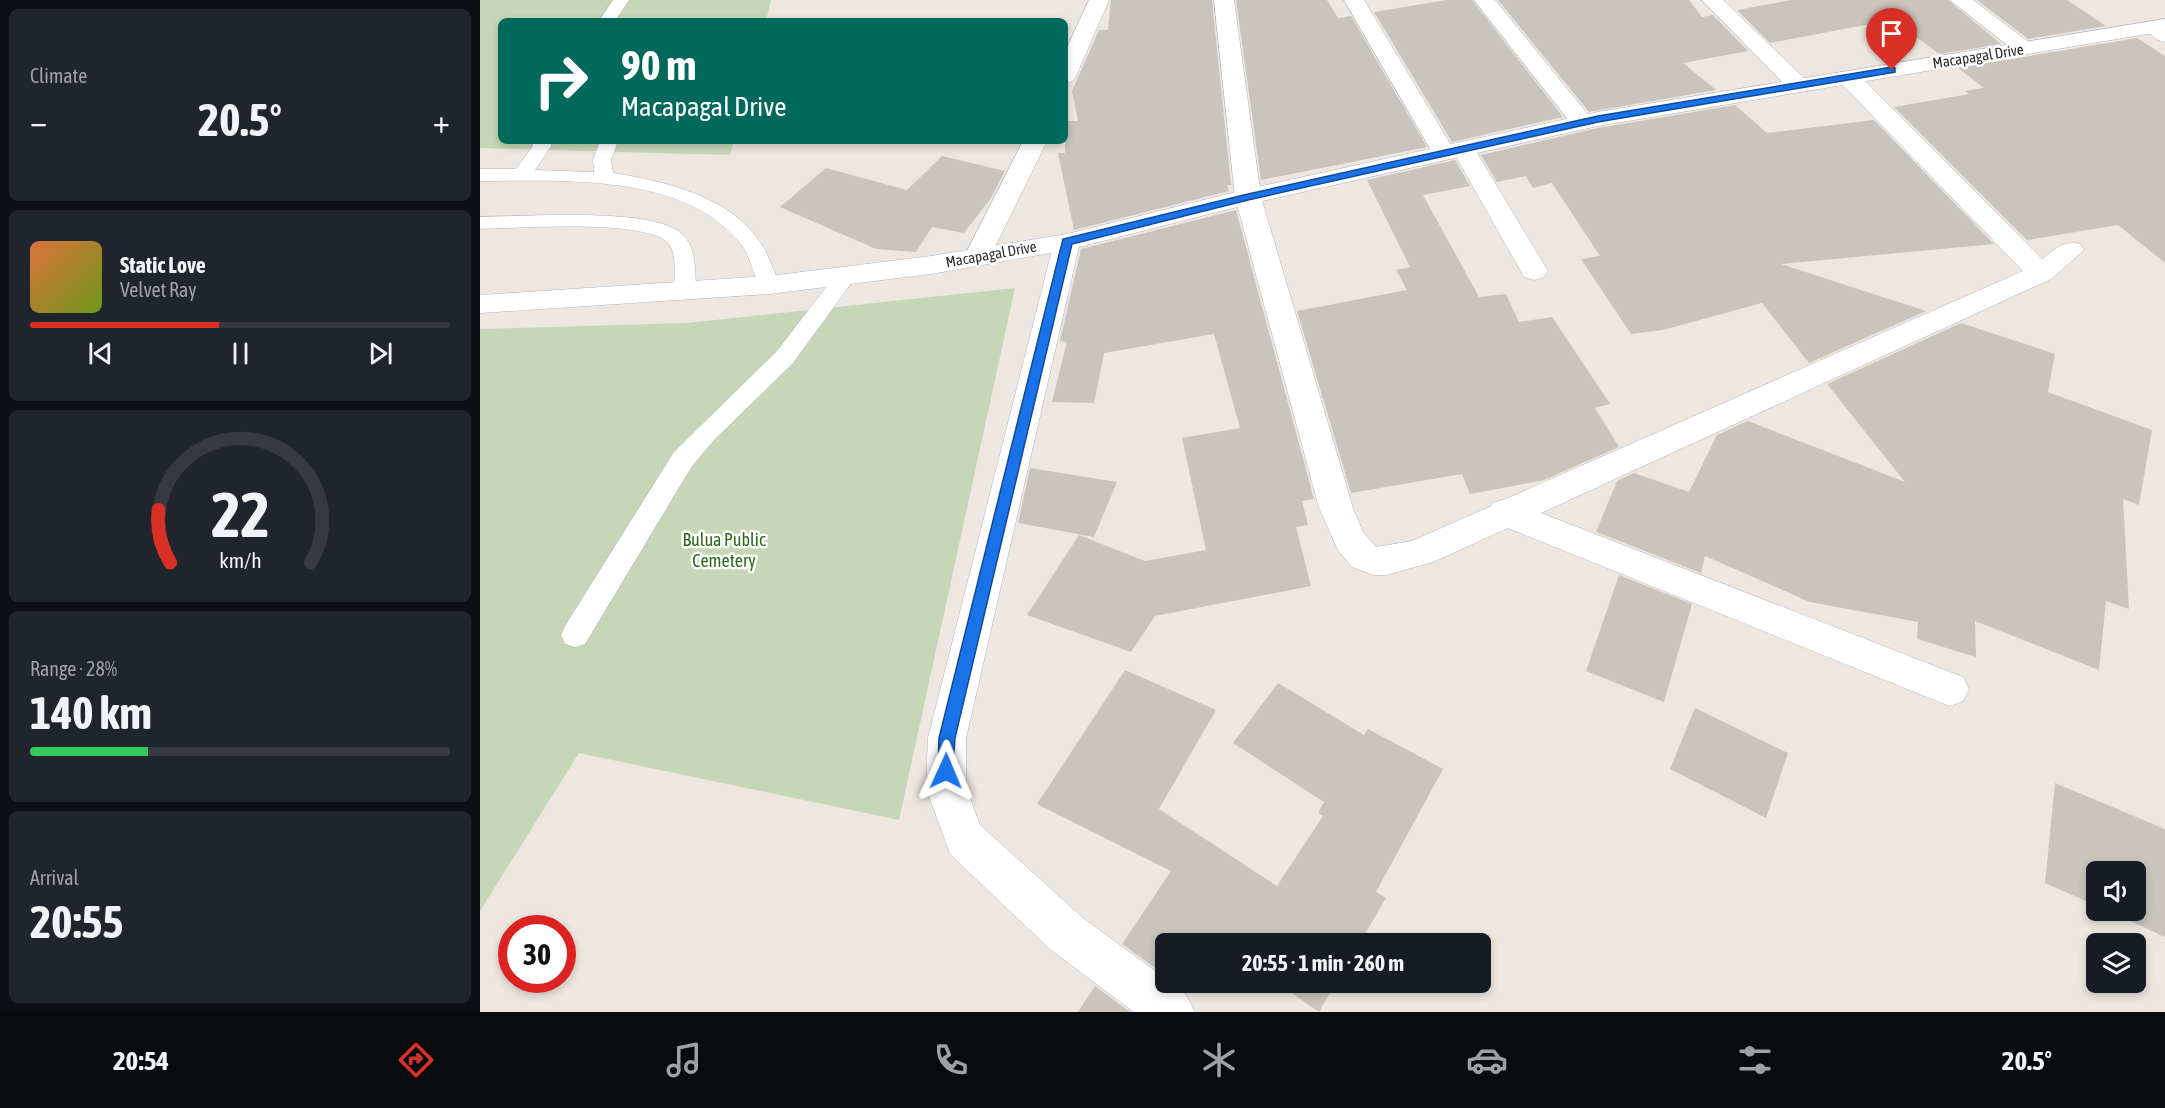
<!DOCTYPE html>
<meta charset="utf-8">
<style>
body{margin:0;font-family:"Asap Condensed",sans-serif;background:#20242c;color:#f1f3f6;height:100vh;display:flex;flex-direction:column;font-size:22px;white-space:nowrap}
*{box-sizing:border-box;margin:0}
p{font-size:20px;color:#9ea1a6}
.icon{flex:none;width:33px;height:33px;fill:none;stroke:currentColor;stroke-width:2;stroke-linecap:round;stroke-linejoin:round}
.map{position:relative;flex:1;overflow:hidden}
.drawer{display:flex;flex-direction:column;gap:9px;padding:9px;background:#0d0f14;width:480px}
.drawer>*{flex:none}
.top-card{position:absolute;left:18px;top:18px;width:570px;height:126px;border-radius:9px;box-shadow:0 3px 9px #0003;background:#00695c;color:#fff;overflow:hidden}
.controls{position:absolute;left:1606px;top:861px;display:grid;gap:12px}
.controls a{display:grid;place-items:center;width:60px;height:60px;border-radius:9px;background:#171b24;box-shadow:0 3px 9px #0003;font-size:30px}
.speed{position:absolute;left:18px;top:915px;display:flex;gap:12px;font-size:30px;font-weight:700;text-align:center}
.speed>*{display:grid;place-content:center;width:78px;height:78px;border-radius:50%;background:#171b24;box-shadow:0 3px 9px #0003;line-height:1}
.speed .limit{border:9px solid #d22;background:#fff;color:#111}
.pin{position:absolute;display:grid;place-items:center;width:51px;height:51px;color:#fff;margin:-62px -26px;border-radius:50% 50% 50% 0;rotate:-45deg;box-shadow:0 0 6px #0007}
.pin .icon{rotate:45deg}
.me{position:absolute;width:66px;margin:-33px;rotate:1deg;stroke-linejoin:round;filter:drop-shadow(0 0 4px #0008)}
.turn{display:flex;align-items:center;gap:21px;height:126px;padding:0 24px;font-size:27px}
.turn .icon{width:78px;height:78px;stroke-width:2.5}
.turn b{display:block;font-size:42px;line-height:51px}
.big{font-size:45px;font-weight:700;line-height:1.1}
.drawer .tile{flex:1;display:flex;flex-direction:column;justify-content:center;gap:9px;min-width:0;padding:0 21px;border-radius:9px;background:#20242c}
.drawer .dial{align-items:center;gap:0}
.dial svg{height:156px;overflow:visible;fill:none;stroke:#363941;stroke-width:7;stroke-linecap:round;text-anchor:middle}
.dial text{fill:#f1f3f6;stroke:none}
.song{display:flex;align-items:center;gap:18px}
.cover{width:72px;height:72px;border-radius:9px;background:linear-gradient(135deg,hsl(20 70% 55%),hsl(80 70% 35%))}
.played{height:6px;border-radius:3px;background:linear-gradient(90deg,#d93025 45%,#363941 45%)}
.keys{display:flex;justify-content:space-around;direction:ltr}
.heat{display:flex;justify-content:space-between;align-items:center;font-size:33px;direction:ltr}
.charge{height:9px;border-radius:4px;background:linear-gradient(90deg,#34c759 28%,#363941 0)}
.trip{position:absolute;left:675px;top:933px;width:336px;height:60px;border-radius:9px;background:#171b24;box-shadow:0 3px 9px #0003;font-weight:700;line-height:60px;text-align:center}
.tabs{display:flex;height:96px;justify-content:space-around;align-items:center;background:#090b0e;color:#9ea1a6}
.tabs .icon{width:42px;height:42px}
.tabs .on{color:#d93025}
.tabs b{font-size:27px;color:#f1f3f6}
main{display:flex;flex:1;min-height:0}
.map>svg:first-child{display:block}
.cemetery{fill:#c6d7b7}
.building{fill:#c9c5bd}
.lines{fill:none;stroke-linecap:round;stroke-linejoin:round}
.service-casing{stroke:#b2b5bf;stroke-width:1}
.minor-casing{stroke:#b2b5bf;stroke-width:1}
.secondary-casing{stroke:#b2b5bf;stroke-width:1}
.service{fill:#fff;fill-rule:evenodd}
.minor{fill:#fff;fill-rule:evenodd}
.secondary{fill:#fff;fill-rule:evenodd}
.route{fill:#1a73e8;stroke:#114b97;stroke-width:1.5}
.labels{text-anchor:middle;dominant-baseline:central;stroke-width:5;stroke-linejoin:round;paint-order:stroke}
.far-street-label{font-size:15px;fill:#2c2c2c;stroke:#fff}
.park-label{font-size:18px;fill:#2c691d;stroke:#fff}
</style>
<main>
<section class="drawer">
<div class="tile"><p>Climate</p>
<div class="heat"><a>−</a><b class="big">20.5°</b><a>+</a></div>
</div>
<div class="tile">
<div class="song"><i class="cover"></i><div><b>Static Love</b><p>Velvet Ray</p></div></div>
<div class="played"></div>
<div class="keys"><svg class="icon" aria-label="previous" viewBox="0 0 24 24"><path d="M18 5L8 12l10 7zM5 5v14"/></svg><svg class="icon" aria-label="pause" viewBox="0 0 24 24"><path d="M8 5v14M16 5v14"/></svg><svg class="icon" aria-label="next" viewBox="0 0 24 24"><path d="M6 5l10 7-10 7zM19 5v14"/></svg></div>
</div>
<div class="tile dial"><svg viewBox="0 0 100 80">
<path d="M14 69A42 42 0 1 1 86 69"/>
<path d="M14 69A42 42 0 0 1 8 42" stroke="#d93025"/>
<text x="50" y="56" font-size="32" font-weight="700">22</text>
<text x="50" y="72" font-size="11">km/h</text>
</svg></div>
<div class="tile"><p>Range · 28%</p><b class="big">140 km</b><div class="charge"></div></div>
<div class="tile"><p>Arrival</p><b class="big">20:55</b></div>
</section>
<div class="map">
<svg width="1685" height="1012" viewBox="0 0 1685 1012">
<rect width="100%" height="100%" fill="#ede7df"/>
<g class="cemetery">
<path d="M 0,0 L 291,0 L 286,21 L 21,21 L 21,141 L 254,141 L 250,155 L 0,148 Z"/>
<path d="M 535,288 L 419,820 L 99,753 L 0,911 L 0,329 L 207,323 Z"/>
</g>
<g class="building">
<path d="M 631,0 L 732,0 L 751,185 L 747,185 L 749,191 L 594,230 L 578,153 L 585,153 L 585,121 L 598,121 L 592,91 L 619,30 L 628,30 Z"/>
<path d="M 756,0 L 847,0 L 858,18 L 871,16 L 947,147 L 781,180 Z"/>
<path d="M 966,0 L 992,0 L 1083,117 L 972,142 L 894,12 Z"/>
<path d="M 1018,0 L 1209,0 L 1222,17 L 1233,15 L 1268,51 L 1203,63 L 1236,90 L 1109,112 Z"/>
<path d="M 1312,0 L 1468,0 L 1521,44 L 1459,54 L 1411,18 L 1411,20 L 1290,43 L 1257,10 Z"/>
<path d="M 1497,0 L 1587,0 L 1626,26 L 1548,39 Z"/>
<path d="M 1657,38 L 1685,56 L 1685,263 L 1638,225 L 1547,240 L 1414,107 L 1489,94 L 1485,91 L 1504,88 L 1478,68 Z"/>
<path d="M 1255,105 L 1287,133 L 1394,120 L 1514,244 L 1301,264 L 1446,311 L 1329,363 L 1282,303 L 1183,330 L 1151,334 L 1101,259 L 1120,256 L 1072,183 L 1053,188 L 1046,176 L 1017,182 L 1001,155 L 1118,128 Z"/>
<path d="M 462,156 L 525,171 L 511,198 L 484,233 L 452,227 L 436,252 L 396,249 L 300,207 L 346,168 L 427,190 Z"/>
<path d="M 975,160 L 990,186 L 943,195 L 999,297 L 1026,294 L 1039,322 L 1072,317 L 1130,404 L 1115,408 L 1139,447 L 1064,480 L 990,494 L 982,474 L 871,493 L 817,311 L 927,290 L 916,270 L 930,267 L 887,180 Z"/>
<path d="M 756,210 L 834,499 L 822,501 L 828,525 L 816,527 L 831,586 L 675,616 L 651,652 L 547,615 L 599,535 L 665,561 L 726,550 L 702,438 L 760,428 L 734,334 L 624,353 L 614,403 L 572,402 L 587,342 L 580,341 L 601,249 Z"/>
<path d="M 1481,323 L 1575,354 L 1568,392 L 1672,430 L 1659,505 L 1643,499 L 1649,609 L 1626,601 L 1619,670 L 1495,621 L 1496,657 L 1437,639 L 1438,622 L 1330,602 L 1225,556 L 1221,573 L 1116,532 L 1137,481 L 1154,473 L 1209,492 L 1237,435 L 1268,421 L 1425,482 L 1347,384 Z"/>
<path d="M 550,468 L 637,482 L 614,537 L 538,523 Z"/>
<path d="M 1139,575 L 1212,604 L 1184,702 L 1106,671 Z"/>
<path d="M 645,670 L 736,710 L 679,809 L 797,886 L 843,816 L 838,813 L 844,802 L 753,743 L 798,683 L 884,735 L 888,729 L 963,769 L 896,892 L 906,898 L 879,944 L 741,944 L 734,939 L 731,944 L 686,944 L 686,976 L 642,944 L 691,871 L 557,804 Z"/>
<path d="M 1215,708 L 1308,753 L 1286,818 L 1190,769 Z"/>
<path d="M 1575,783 L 1685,829 L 1685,937 L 1626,910 L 1656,910 L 1656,872 L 1617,872 L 1617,906 L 1565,883 Z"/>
<path d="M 796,982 L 856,982 L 839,1012 Z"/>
<path d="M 615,986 L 650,1012 L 598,1012 Z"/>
</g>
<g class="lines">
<g class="service-casing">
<g id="service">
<path d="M 133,0 L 149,0 L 135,21 L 119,21 Z"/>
<path d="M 53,141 L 71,141 L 71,146 L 55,170 L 114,172 L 113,160 L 120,141 L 138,141 L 131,160 L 133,173 C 183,181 246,195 278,239 C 288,252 293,270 300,285 L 296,290 L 282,290 C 273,276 271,257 261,244 C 204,172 81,181 0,181 L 0,169 L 36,169 L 53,146 Z"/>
<path d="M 71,215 C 101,215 181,213 202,234 C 217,248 215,272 216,291 L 213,296 L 197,296 L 194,291 C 194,277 198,252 187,242 C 163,219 36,228 0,229 L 0,217 Z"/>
<path d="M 364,271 L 371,273 L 375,278 L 313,363 L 235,439 L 212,466 L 105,644 L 95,647 L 85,644 L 81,635 L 85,626 L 194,452 L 297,351 L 357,273 Z"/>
</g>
</g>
<g class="minor-casing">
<g id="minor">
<path d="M 609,0 L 629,0 L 596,76 L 593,81 L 585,83 L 585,52 Z"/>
<path d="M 734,0 L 754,0 L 781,197 L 873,508 L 883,532 L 896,547 L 932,541 L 1011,506 L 1012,503 L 1026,499 L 1543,271 L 1360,82 L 1357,77 L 1360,72 L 1376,72 L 1562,259 C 1575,249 1584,240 1600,244 L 1604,250 L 1571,279 L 1061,513 L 1483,677 L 1489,689 L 1483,701 L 1470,706 L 1457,701 L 1028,528 L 953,562 L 906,575 L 894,575 L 872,567 L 858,550 L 839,508 L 755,197 Z"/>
<path d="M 864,0 L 884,0 L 972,147 L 975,143 L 991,143 L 1068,271 L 1064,277 L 1054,280 L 1044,277 L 974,153 L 971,157 L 963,159 L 955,157 Z"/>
<path d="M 994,0 L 1015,0 L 1110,117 L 1114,122 L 1110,127 L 1094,127 Z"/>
<path d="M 1222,0 L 1243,0 L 1327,81 L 1330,86 L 1327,91 L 1311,91 Z"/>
<path d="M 1470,0 L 1493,0 L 1556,48 L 1553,53 L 1537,53 Z"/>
<path d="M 1672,21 L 1685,26 L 1685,42 L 1678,40 L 1662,27 L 1665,23 Z"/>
<path d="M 543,141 L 567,141 L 510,257 L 506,263 L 497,265 L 488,263 L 484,257 Z"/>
<path d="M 587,234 L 596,236 L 600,242 L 486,738 L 486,788 L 500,825 L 603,918 L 686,979 L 686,982 C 701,984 709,999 715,1012 L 654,1012 L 571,950 L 470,854 L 446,788 L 448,738 L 574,242 L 578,236 Z"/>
</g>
</g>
<g class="secondary-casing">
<path id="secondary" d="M 1685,19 L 1685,31 L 1118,126 L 769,204 L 587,250 L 451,274 L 289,294 L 0,313 L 0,295 L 289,276 L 451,256 L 587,234 L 768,189 L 1118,112 Z"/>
</g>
<use href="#service" class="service"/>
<use href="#minor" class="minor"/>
<use href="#secondary" class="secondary"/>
</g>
<path class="route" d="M 1412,67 L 1415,68 L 1415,72 L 1118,122 L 768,200 L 592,244 L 475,738 L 472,777 L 466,779 L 460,777 L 458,771 L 459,738 L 583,239 L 768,194 L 1118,116 Z"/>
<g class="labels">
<g class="far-street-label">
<text transform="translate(1498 56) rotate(-9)">Macapagal Drive</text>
<text transform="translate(511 254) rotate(-10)">Macapagal Drive</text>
</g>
<g class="park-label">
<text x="244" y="539">Bulua Public<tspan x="244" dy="21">Cemetery</tspan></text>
</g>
</g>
</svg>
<div class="controls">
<a><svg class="icon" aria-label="sound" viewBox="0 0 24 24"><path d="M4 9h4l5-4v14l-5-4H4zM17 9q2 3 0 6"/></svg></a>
<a><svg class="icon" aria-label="layers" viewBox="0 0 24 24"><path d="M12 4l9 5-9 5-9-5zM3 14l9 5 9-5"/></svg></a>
</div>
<div class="speed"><div class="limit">30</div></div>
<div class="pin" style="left:1412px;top:70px;background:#d93025"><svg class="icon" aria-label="arrive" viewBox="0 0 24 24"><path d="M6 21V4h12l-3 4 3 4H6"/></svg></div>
<svg class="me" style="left:466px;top:771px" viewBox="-20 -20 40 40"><path d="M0-17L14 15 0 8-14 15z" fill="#1a73e8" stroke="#fff" stroke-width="4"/></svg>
<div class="trip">20:55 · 1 min · 260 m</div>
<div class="top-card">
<div class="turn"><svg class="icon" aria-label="right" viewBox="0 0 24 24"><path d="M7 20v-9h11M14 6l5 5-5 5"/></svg><div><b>90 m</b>Macapagal Drive</div></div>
</div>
</div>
</main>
<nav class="tabs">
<b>20:54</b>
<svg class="icon on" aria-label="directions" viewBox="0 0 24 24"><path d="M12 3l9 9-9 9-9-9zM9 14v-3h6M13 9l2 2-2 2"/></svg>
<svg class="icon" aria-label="music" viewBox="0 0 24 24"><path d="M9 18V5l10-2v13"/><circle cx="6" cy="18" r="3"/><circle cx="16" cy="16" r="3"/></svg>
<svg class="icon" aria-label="phone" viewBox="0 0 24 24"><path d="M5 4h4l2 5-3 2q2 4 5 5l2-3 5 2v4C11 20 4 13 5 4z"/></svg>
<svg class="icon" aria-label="climate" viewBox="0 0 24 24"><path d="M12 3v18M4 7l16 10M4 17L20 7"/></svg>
<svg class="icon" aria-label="car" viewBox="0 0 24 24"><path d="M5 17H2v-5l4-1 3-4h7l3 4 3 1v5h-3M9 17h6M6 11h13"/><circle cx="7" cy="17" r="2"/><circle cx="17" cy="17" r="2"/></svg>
<svg class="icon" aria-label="filters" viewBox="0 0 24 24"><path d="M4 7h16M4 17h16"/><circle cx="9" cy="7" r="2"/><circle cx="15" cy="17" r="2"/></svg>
<b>20.5°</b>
</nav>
